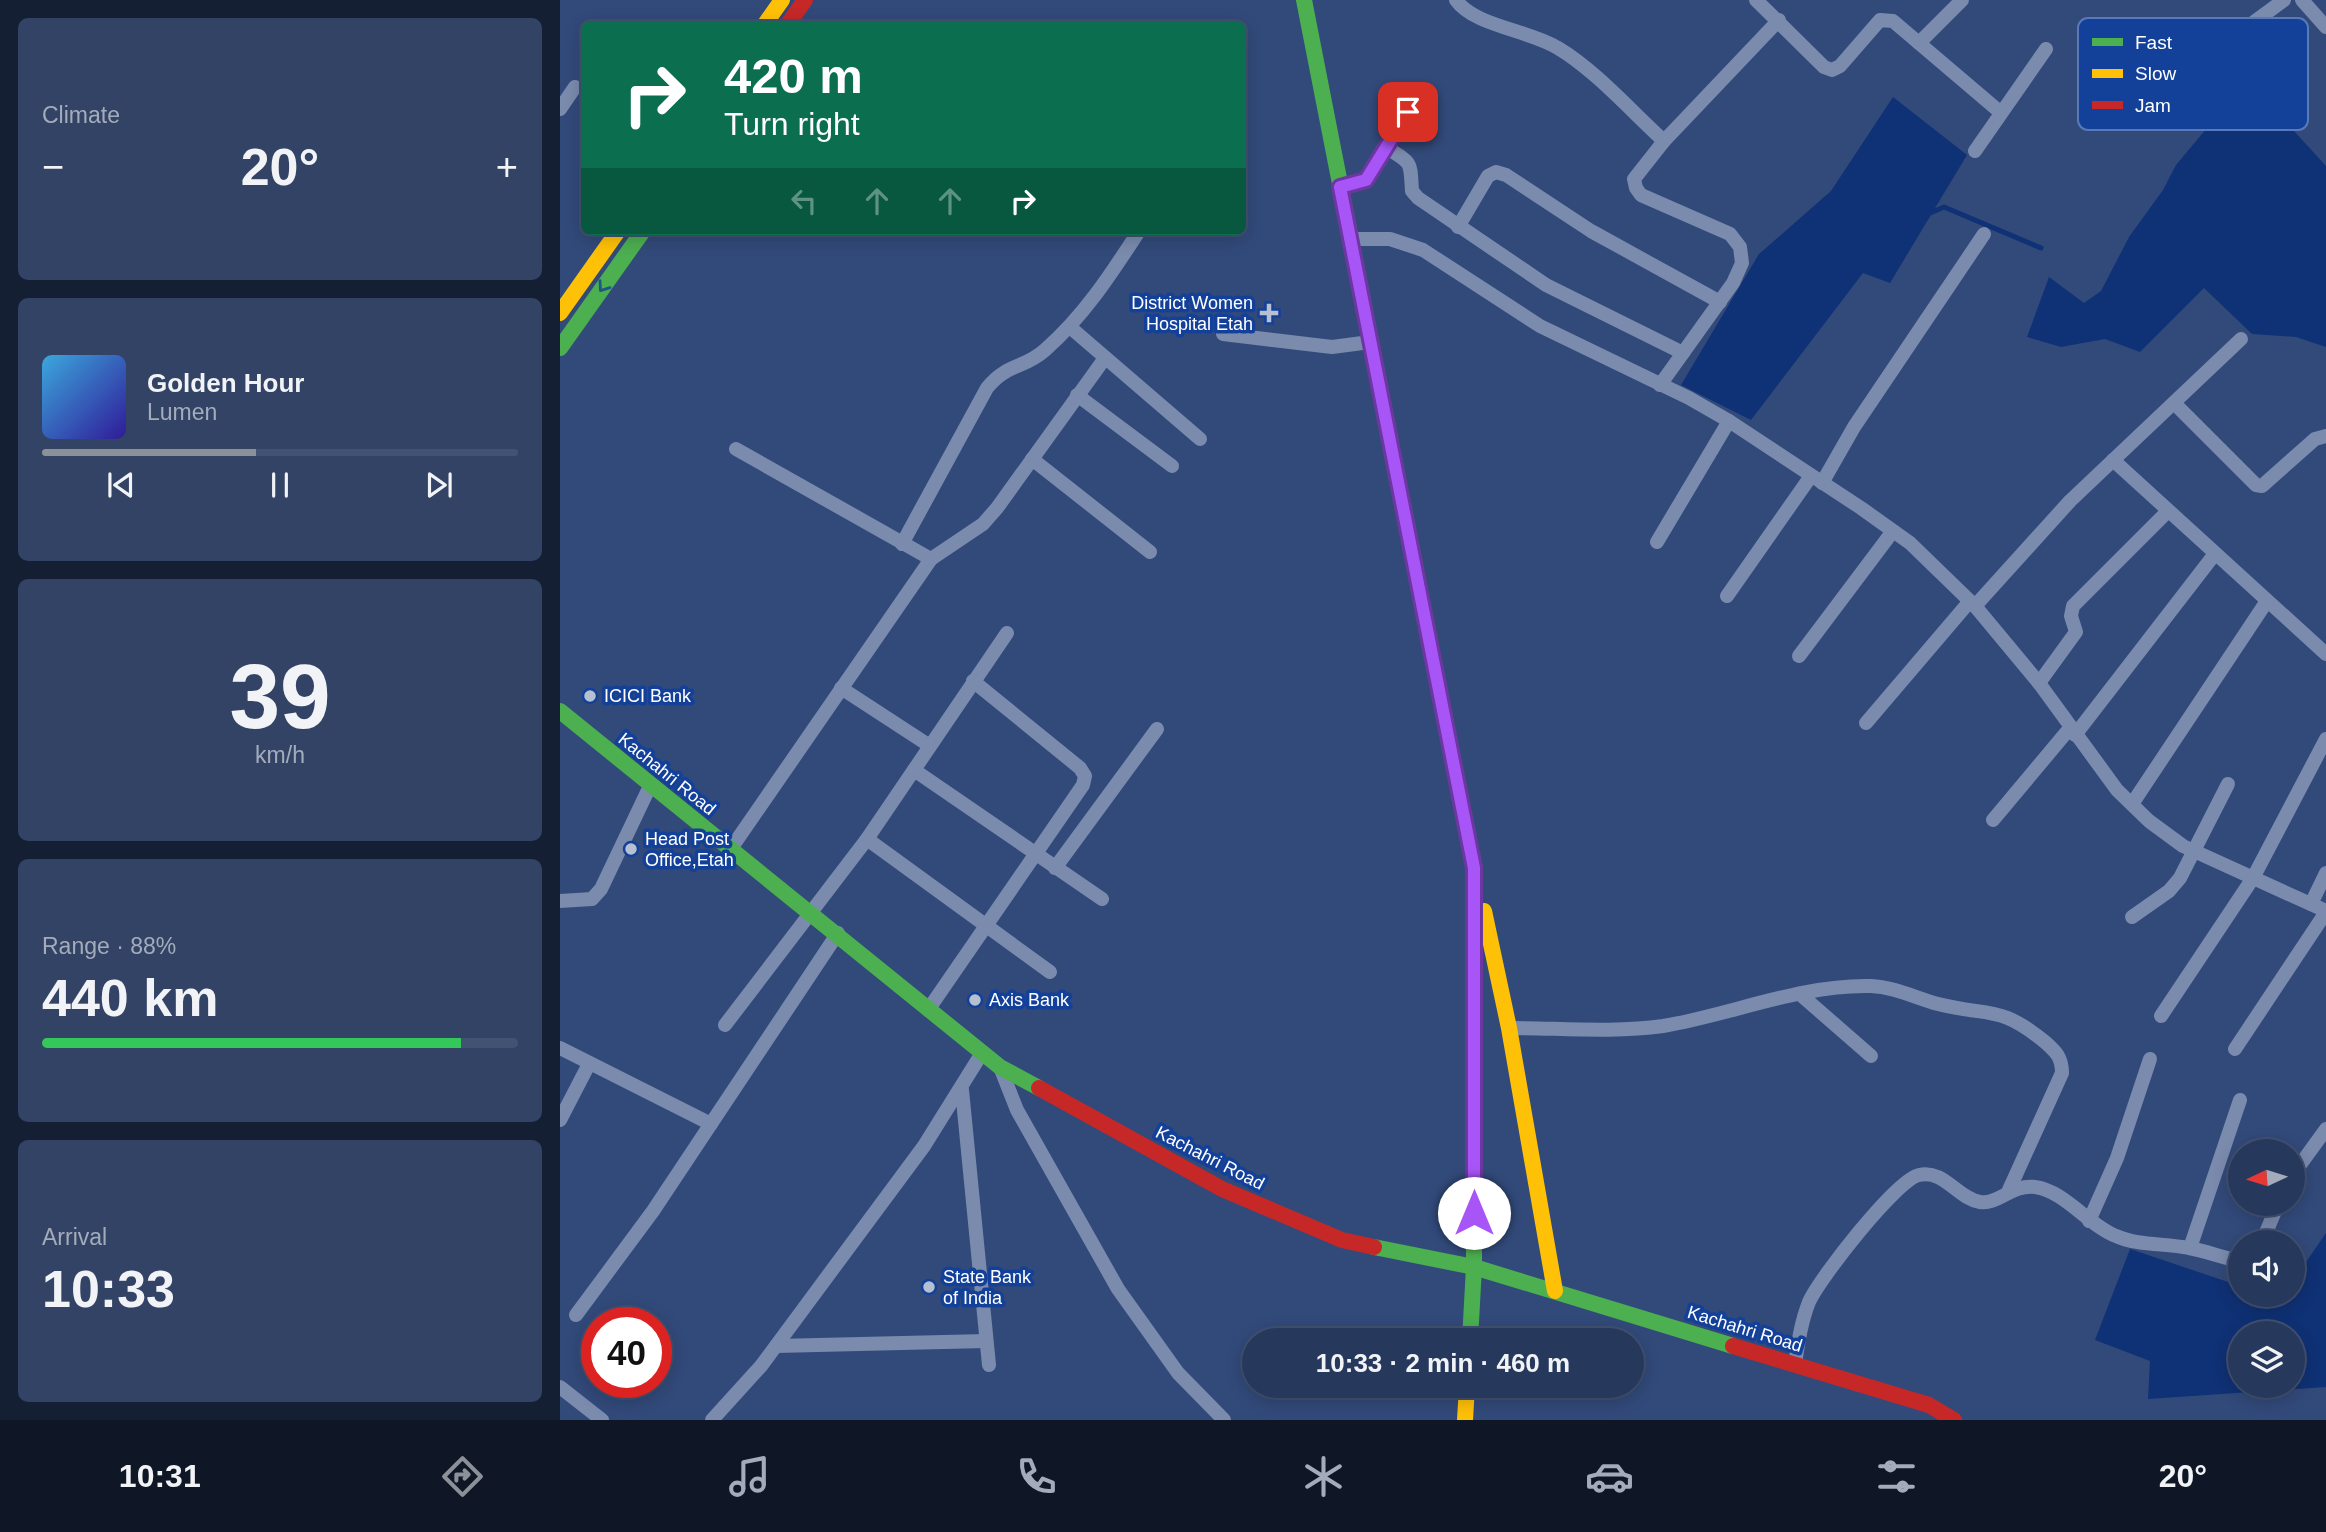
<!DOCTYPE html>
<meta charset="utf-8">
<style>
body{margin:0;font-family:Arial,sans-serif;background:#324365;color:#f1f3f6;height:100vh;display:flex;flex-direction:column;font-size:26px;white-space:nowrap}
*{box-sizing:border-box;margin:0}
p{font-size:23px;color:#a4acbb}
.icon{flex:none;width:38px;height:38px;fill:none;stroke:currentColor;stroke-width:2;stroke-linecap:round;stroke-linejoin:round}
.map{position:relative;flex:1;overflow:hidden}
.panel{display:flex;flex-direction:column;gap:18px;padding:18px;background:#151f33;width:560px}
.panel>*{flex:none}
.guide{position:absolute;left:21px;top:21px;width:665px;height:214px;border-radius:10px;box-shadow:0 4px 18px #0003,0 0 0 2px #425272;background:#0b6e4f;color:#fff;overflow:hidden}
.needle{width:46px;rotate:266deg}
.controls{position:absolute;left:1668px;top:1139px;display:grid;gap:14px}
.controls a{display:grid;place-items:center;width:77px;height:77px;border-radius:50%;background:#26385c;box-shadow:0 4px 18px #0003,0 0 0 2px #425272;font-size:35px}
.speed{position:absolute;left:21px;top:1307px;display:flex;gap:14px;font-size:35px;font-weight:700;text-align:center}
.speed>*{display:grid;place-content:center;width:91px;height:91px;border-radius:50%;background:#26385c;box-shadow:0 4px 18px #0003,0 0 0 2px #425272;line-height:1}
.speed .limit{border:10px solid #d22;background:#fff;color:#111}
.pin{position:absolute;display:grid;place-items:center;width:60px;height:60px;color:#fff;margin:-30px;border-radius:14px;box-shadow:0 4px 10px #0006}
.me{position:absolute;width:77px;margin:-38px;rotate:0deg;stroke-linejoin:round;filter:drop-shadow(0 0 5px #0008)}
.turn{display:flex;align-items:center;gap:24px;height:147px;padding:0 28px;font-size:32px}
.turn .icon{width:91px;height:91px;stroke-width:2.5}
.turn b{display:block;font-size:49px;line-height:60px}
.lanes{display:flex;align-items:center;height:66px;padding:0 28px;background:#0003;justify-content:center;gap:35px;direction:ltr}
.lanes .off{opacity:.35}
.big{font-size:52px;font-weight:800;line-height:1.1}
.panel .tile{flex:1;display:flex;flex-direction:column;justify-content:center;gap:10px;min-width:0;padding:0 24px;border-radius:10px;background:#324365}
.panel .dial{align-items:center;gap:0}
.dial b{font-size:91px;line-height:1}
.song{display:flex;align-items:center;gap:21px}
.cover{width:84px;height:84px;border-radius:10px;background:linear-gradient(135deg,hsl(200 70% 55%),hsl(250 70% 35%))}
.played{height:7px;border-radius:4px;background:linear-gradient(90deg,#8c9099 45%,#425272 45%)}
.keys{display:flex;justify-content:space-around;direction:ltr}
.heat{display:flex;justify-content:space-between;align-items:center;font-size:38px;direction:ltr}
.charge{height:10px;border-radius:5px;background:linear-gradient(90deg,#34c759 88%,#425272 0)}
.trip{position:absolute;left:682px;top:1328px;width:402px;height:70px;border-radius:35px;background:#26385c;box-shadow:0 4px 18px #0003,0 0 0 2px #425272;font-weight:800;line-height:70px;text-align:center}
.dock{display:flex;height:112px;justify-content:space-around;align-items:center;background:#0f1625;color:#a4acbb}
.dock .icon{width:49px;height:49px}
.dock .active{color:#8c9099}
.dock b{font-size:32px;color:#f1f3f6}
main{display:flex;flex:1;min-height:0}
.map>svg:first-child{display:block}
.water{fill:#0f3175;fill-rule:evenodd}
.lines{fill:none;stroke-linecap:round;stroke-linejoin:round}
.stream{stroke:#0f3175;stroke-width:5}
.street{stroke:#7b8bad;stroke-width:14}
.fast{stroke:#4caf50;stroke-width:16}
.slow{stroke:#ffc107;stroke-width:16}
.jam{stroke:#c62828;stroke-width:16}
.oneway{stroke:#1e568a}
.route-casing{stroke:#6d37a1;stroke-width:18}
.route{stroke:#a855f7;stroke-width:12}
.poi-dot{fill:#b7c0d0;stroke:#134099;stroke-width:2.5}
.labels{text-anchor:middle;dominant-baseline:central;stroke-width:7;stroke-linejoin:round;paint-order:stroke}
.poi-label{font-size:18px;fill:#fff;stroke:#134099;text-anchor:start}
.street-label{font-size:18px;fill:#fff;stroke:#134099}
.key{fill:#134099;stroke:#5a79b8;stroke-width:2}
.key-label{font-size:19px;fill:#fff}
</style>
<main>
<section class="panel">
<div class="tile"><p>Climate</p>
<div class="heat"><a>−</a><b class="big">20°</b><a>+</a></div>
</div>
<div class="tile">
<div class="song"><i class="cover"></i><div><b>Golden Hour</b><p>Lumen</p></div></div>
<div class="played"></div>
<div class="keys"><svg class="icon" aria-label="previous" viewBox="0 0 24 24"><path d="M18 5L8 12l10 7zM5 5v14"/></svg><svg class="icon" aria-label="pause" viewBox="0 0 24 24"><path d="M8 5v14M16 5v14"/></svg><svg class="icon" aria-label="next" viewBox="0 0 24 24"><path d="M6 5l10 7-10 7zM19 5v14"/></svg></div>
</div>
<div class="tile dial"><b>39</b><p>km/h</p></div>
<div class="tile"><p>Range · 88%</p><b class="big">440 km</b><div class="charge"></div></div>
<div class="tile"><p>Arrival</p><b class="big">10:33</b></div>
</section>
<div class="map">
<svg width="1766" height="1420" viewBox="0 0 1766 1420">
<rect width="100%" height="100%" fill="#324a7a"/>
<g class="water">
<path d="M 1729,88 L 1739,92 L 1734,131 L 1766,166 L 1766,347 L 1736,337 L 1692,334 L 1644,288 L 1580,352 L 1545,339 L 1501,347 L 1467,337 L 1489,277 L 1524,303 L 1541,291 L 1569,237 L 1603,190 L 1616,165 L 1652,122 L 1673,108 Z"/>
<path d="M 1333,97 L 1407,155 L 1330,283 L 1303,273 L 1191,420 L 1121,385 L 1199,254 L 1271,191 Z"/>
<path d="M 1766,1233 L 1766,1387 L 1588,1399 L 1590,1361 L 1535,1340 L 1570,1249 L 1680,1286 L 1680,1295 L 1707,1295 L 1719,1299 L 1722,1295 L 1732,1295 L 1733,1281 ZM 1680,1334 L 1732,1334 L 1732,1386 L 1680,1386 Z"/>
</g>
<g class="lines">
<path class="stream" d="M 1368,214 L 1384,207 L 1481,248"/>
<g class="street">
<path d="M 896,0 C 914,26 969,30 998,48 C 1035,70 1072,112 1104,141"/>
<path d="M 1196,0 L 1264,67 L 1272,70 L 1280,66 L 1320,20 L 1333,21 L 1440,112"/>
<path d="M 1742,0 L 1766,27"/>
<path d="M 1359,43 L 1402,0"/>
<path d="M 1652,53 L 1724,0"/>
<path d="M 0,109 L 15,87"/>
<path d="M 827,148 C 853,164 850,161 852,191 L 858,198 L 986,285 L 1123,353"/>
<path d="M 1415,151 L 1486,49"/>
<path d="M 780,187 L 806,180 L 858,94"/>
<path d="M 898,227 L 928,176 L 936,172 L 946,175 L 1031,231 L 1160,302"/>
<path d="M 790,239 L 830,239 L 863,250 L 980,326 L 1129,398 L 1169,421 L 1301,508 L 1350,543 L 1415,606 L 1479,683 L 1557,790 L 1589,821 L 1623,846 L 1766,911"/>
<path d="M 511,328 L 640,439"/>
<path d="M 663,334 L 772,347 L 810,342"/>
<path d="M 1100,385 L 1173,283 L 1182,263 L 1180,247 L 1170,234 L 1081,195 L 1076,188 L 1074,179 L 1104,141 L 1219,20"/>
<path d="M 517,395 L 612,466"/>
<path d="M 1614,403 L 1696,485 L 1702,486 L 1755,439 L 1766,436"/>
<path d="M 176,449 L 371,559"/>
<path d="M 472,459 L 590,552"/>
<path d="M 1553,460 L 1766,654"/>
<path d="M 1262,483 L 1294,427 L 1424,234"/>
<path d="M 1097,542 L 1169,421"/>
<path d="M 342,544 L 427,388 C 447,363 464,369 485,350 C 524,316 551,274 579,231"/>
<path d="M 1167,596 L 1251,476"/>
<path d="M 1415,606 L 1510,501 L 1681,339"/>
<path d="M 1239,656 L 1333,531"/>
<path d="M 1479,683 L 1516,632 L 1511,616 L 1513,606 L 1608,511"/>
<path d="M 281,688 L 370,746"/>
<path d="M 1306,723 L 1410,601"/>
<path d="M 1515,735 L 1654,555"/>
<path d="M 354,770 L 542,899"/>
<path d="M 1572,804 L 1707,601"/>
<path d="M 1433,820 L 1510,728"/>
<path d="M 307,839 L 490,972"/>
<path d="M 170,850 L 371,559 L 423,524 L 437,508 L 545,358"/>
<path d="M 495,868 L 597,729"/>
<path d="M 0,901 L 32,899 L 41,889 L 91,784"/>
<path d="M 1751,904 L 1766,873"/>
<path d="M 1572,917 L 1609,891 L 1620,878 L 1668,784"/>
<path d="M 1241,995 L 1311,1056"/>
<path d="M 368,1010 L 523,785 L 525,776 L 520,768 L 413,681"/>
<path d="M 1601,1016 L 1693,878 L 1766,739"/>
<path d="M 165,1025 L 307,839 L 447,633"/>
<path d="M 949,1028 C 999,1028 1053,1033 1103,1026 C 1170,1015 1242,984 1311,986 C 1334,987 1356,998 1378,1004 C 1429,1017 1439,1004 1485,1042 C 1496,1052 1502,1057 1502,1073 L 1449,1190"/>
<path d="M 0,1048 L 151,1124"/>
<path d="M 1675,1049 L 1766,912"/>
<path d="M 440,1067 L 457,1110 L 558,1289 L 618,1373 L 664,1420"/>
<path d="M 402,1090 L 429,1365"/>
<path d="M 0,1120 L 29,1064"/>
<path d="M 1732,1176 L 1766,1129"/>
<path d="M 1529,1221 L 1557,1158 L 1590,1059"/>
<path d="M 1702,1242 L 1718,1204"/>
<path d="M 1630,1248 L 1680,1100"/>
<path d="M 16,1315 L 93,1211 L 278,933"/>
<path d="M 216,1346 L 426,1341"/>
<path d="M 1235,1364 C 1238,1344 1241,1322 1249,1302 C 1259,1279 1336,1180 1359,1175 C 1384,1169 1397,1198 1420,1202 C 1438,1205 1452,1184 1475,1187 C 1505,1191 1528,1225 1556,1236 C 1579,1246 1604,1243 1629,1248 C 1646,1251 1663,1258 1680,1261"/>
<path d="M 0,1387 L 42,1420"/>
<path d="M 152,1420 L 201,1366 L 364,1146 L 422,1053"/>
</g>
<g class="fast">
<path d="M 744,0 L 878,684"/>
<path d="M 0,348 L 83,231"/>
<path d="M 0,711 L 440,1067 L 479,1088"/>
<path d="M 814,1247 L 914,1267 L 1173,1346"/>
<path d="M 910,1340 L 914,1267 L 914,1115"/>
</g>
<g class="slow">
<path d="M 205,24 L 222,0"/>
<path d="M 0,313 L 58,231"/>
<path d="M 878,684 L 914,868 L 914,1115"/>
<path d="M 924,911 L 949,1028 L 995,1291"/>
<path d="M 905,1420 L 907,1386"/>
</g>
<g class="jam">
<path d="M 228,24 L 245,0"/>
<path d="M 479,1088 L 662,1189 L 782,1240 L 814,1247"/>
<path d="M 1173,1346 L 1369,1405 L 1394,1420"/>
</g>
</g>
<defs><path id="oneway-chevron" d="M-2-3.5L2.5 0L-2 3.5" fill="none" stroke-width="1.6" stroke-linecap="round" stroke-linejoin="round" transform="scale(1.75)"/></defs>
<use class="oneway" href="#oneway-chevron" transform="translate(43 287) rotate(125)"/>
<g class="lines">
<g class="route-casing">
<path id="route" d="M 848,112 L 806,180 L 780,187 L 914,868 L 914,1213"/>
</g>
<use href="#route" class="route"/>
</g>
<g class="poi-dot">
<path d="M705.5 302.5h7v7h7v7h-7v7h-7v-7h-7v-7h7z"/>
<circle cx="30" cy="696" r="7"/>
<circle cx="71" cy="849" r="7"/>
<circle cx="415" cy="1000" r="7"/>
<circle cx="369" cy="1287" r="7"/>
</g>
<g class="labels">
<g class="poi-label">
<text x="693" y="303" text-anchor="end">District Women<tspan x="693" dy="21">Hospital Etah</tspan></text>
<text x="44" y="696">ICICI Bank</text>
<text x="85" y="839">Head Post<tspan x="85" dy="21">Office,Etah</tspan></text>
<text x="429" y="1000">Axis Bank</text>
<text x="383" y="1277">State Bank<tspan x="383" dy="21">of India</tspan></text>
</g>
<g class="street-label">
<text transform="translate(107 774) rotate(39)">Kachahri Road</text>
<text transform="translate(650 1158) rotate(27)">Kachahri Road</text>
<text transform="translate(1185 1329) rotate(17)">Kachahri Road</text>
</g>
</g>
<rect x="1518" y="18" width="230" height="112" rx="10" class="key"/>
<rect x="1532" y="38" width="31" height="8" fill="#4caf50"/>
<rect x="1532" y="69" width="31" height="9" fill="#ffc107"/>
<rect x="1532" y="101" width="31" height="8" fill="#c62828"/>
<g class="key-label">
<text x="1575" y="49">Fast</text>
<text x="1575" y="80">Slow</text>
<text x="1575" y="112">Jam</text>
</g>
</svg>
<div class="controls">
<a><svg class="needle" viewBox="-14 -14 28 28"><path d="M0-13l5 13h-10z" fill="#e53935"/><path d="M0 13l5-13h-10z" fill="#a4acbb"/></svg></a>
<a><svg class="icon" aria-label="sound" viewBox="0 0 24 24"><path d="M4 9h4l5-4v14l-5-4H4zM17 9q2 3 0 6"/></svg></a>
<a><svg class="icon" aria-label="layers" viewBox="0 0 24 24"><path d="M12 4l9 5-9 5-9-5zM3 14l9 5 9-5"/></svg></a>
</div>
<div class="speed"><div class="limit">40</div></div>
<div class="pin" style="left:848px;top:112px;background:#d93025"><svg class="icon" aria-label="arrive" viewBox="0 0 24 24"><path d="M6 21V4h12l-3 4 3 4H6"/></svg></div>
<svg class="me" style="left:914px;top:1213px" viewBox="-20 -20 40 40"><circle r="19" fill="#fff"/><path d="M0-13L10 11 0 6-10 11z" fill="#a855f7"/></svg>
<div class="trip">10:33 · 2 min · 460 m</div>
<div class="guide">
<div class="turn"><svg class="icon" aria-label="right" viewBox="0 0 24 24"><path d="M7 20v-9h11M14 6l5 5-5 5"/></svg><div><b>420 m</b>Turn right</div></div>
<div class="lanes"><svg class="icon off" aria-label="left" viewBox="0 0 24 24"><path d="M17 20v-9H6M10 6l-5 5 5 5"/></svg><svg class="icon off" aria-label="ahead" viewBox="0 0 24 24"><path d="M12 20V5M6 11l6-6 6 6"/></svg><svg class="icon off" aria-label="ahead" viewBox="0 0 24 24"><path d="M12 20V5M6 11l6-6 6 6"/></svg><svg class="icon" aria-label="right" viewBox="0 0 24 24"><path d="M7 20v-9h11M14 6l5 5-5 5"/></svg></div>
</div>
</div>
</main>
<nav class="dock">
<b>10:31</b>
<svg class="icon active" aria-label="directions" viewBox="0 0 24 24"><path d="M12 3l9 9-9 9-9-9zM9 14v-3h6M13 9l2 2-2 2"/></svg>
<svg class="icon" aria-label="music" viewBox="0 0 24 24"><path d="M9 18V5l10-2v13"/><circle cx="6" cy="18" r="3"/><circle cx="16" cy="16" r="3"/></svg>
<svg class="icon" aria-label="phone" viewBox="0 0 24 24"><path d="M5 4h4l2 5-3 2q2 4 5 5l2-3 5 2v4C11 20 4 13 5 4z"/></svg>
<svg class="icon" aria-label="climate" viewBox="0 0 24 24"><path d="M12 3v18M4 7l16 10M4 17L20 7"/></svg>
<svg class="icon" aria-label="car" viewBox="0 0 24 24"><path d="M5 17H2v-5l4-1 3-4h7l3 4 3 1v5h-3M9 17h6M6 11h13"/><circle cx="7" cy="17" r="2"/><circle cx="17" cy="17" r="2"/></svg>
<svg class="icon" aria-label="filters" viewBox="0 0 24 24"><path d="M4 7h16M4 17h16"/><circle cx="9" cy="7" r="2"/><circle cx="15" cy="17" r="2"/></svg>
<b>20°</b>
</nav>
